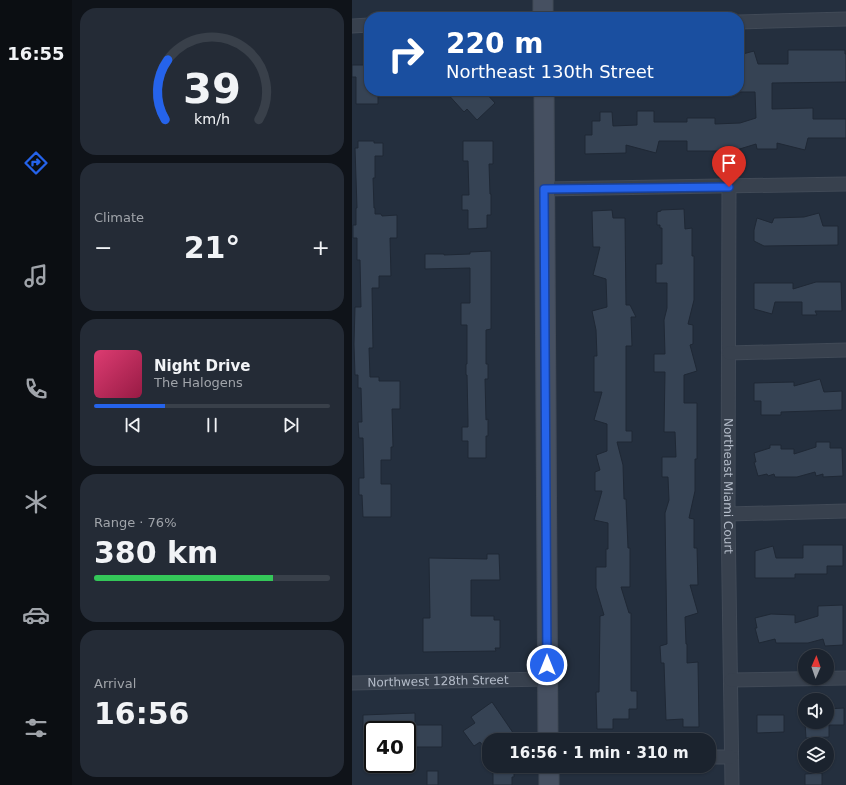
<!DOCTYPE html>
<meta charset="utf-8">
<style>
body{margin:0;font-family:"DejaVu Sans",sans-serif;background:#242b36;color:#f1f3f6;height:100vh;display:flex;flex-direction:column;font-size:15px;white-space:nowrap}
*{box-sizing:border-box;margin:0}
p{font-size:13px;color:#a0a4aa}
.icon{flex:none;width:22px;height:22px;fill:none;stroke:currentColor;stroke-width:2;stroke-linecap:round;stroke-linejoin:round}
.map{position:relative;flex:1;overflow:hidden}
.drawer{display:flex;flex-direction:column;gap:8px;padding:8px;background:#0f1319;width:280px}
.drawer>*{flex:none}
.guide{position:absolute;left:12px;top:12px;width:380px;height:84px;border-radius:16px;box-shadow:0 1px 3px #0004,0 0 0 1px #39404a;background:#1a4fa0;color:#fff;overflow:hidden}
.needle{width:26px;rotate:2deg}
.controls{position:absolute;left:446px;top:649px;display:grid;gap:8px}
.controls a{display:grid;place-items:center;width:36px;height:36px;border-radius:50%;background:#1b232e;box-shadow:0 1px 3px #0004,0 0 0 1px #39404a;font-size:20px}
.speed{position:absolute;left:12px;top:721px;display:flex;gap:8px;font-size:20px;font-weight:700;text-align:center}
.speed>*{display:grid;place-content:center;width:52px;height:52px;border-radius:50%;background:#1b232e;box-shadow:0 1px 3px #0004,0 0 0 1px #39404a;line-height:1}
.speed .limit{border:2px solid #111;border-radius:6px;background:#fff;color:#111}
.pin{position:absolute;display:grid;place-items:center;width:34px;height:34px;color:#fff;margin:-41px -17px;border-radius:50% 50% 50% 0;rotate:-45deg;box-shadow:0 0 4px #0007}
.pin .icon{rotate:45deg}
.me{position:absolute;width:44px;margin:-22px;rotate:0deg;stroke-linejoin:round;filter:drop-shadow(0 0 3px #0008)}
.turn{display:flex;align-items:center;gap:14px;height:84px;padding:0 16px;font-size:18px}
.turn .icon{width:52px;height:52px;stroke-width:2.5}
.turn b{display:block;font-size:28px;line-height:34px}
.big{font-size:30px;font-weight:700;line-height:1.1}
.drawer .card{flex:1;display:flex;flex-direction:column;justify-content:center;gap:6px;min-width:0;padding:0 14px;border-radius:16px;background:#242b36}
.drawer .dial{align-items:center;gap:0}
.dial svg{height:104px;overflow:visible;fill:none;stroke:#39404a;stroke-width:7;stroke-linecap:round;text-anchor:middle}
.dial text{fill:#f1f3f6;stroke:none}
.song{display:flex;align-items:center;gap:12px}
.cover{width:48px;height:48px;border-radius:6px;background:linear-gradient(135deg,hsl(340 70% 55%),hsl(340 70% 35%))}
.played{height:4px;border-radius:2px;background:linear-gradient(90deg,#2563eb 30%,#39404a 30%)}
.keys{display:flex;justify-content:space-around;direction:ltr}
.heat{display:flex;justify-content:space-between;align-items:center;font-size:22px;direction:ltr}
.charge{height:6px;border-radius:3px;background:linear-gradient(90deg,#34c759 76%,#39404a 0)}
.trip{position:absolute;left:130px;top:733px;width:234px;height:40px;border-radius:16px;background:#1b232e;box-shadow:0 1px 3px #0004,0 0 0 1px #39404a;font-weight:700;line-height:40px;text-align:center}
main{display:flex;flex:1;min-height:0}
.menu{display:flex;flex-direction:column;width:72px;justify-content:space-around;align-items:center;background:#0b0e12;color:#a0a4aa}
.menu .icon{width:28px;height:28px}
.menu .on{color:#2563eb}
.menu b{font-size:18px;color:#f1f3f6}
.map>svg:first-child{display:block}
.building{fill:#364354;stroke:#1f2835}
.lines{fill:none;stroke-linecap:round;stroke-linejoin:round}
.street-casing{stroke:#414a57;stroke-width:15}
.secondary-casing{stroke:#414a57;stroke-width:21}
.street{stroke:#38414e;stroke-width:13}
.secondary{stroke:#465061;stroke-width:19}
.route-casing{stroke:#184099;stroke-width:10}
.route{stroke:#2563eb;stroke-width:7}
.labels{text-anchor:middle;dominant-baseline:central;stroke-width:4;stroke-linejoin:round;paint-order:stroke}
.street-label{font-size:12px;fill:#b4bcc9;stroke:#1d2633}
</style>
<main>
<nav class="menu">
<b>16:55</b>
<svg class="icon on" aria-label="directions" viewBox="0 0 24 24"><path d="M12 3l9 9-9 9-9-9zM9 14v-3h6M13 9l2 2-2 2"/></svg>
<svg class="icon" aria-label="music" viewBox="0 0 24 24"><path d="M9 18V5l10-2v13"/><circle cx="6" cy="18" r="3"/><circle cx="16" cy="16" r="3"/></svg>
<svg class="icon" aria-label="phone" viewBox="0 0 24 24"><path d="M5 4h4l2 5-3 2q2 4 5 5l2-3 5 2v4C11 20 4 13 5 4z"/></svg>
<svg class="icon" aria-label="climate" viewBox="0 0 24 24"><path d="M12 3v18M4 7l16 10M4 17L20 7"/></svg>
<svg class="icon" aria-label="car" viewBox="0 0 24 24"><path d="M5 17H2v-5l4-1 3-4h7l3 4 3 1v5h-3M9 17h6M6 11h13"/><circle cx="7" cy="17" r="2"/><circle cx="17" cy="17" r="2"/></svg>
<svg class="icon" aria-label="filters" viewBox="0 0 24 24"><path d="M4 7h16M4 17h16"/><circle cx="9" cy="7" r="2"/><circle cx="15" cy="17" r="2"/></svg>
</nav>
<section class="drawer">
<div class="card dial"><svg viewBox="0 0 100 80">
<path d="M14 69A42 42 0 1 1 86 69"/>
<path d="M14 69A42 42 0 0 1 16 23" stroke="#2563eb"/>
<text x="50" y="56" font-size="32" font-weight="700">39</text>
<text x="50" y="72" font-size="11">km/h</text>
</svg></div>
<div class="card"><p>Climate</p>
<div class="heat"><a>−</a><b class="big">21°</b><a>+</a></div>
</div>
<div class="card">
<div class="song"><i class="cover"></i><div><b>Night Drive</b><p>The Halogens</p></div></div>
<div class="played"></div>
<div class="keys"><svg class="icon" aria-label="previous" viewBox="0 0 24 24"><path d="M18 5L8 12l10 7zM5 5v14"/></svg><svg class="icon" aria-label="pause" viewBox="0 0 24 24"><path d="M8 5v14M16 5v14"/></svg><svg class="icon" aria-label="next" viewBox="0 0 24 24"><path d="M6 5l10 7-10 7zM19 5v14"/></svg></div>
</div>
<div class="card"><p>Range · 76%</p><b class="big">380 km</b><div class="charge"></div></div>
<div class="card"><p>Arrival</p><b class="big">16:56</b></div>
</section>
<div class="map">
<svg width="494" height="785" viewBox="0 0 494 785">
<rect width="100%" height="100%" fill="#242f3e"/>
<g class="building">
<path d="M 436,50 L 493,50 L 493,54 L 494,54 L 494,82 L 420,83 L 420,109 L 461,108 L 461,119 L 494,119 L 494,138 L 456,138 L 453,150 L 425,143 L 425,149 L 405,149 L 404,144 L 381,151 L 335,151 L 335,141 L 307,141 L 304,153 L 274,145 L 274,153 L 233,154 L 233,135 L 240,135 L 240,121 L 248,121 L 248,112 L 260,112 L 261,126 L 285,125 L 285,111 L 302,111 L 302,122 L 335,122 L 335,118 L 363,118 L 363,124 L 388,123 L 404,118 L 403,92 L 387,92 L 387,55 L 402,51 L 406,64 L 436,64 Z"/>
<path d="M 0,65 L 17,65 L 17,91 L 26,91 L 26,104 L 4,104 L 4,77 L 0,77 Z"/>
<path d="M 93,91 L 132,91 L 143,103 L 125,120 L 115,109 L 112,112 Z"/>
<path d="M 6,141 L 22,141 L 22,143 L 31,143 L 31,156 L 23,156 L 23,178 L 21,178 L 22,208 L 23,208 L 23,214 L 29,214 L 30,216 L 45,215 L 45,238 L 38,238 L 39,276 L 27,276 L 27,288 L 20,288 L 21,348 L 17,348 L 18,377 L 27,377 L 27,381 L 48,381 L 48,409 L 40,409 L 41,447 L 39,447 L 39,460 L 29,460 L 29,484 L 39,484 L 39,517 L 11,517 L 10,495 L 7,495 L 7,478 L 12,478 L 11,438 L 7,438 L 6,422 L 10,422 L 9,388 L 6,388 L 6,375 L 3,375 L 2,344 L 3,307 L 9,307 L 8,260 L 5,260 L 5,238 L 1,238 L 1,225 L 4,225 L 4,208 L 5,208 L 3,148 L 6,148 Z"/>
<path d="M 111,141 L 141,141 L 141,164 L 137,164 L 138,194 L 139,194 L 139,215 L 135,215 L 135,228 L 116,229 L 116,210 L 110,210 L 110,195 L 117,195 L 116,161 L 111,161 Z"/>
<path d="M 332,209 L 333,229 L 340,228 L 340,256 L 342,256 L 342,300 L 336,324 L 341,325 L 341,344 L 338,345 L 345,371 L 332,375 L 332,403 L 345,403 L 345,459 L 343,459 L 343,491 L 337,518 L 342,519 L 342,548 L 345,548 L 346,585 L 338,585 L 346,613 L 333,617 L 334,644 L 335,644 L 335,663 L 346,662 L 347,727 L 331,727 L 331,719 L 314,720 L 312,663 L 309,663 L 308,646 L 315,644 L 313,513 L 317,500 L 316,477 L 310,477 L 310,457 L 324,457 L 323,432 L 312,432 L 313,372 L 302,372 L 302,354 L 313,354 L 312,320 L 315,308 L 315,283 L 304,283 L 304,264 L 310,264 L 310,228 L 308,228 L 308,225 L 305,225 L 305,212 L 309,211 L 309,210 Z"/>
<path d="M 260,210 L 261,218 L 273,218 L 274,305 L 278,305 L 284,317 L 279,317 L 280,346 L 274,346 L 274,431 L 280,431 L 280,442 L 265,442 L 271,465 L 272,499 L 274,499 L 276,548 L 278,548 L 278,587 L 269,587 L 277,613 L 279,613 L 279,691 L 285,691 L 285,709 L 277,709 L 277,719 L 261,719 L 261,729 L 245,729 L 244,692 L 247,692 L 248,616 L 252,615 L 244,588 L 244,567 L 254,567 L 254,549 L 256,549 L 256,523 L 242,520 L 250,491 L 243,491 L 243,472 L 248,470 L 244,455 L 255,451 L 255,424 L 242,420 L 250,392 L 242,392 L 242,356 L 245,356 L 244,330 L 240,311 L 255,307 L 254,279 L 241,275 L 248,247 L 241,247 L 240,211 Z"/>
<path d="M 467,213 L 471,226 L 486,226 L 486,245 L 412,246 L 402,241 L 402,230 L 405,218 L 420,223 L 422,218 L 452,217 Z"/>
<path d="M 139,251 L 139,329 L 134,330 L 134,364 L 136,364 L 136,379 L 133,379 L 134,420 L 136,419 L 136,436 L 134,436 L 134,458 L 116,458 L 116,441 L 110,441 L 110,427 L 116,427 L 116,420 L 115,375 L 114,375 L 114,364 L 115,364 L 115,325 L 109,325 L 109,303 L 118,303 L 118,268 L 73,269 L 73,254 L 92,254 L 92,255 L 118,254 L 118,252 Z"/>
<path d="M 464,282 L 489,282 L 490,311 L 463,311 L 465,315 L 450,315 L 450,302 L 423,302 L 420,314 L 402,309 L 402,283 L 441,283 L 441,289 Z"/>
<path d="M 468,379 L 472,392 L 490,391 L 490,410 L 429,412 L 429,415 L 409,415 L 409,401 L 402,401 L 402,383 L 442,382 L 442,386 Z"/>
<path d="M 464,442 L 478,442 L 478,448 L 490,448 L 491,476 L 471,477 L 471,474 L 464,476 L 463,472 L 445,477 L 423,477 L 422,474 L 416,476 L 415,474 L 406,476 L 402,462 L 404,462 L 402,453 L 418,448 L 418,445 L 429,445 L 429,449 L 442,449 L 442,454 L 464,447 Z"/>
<path d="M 451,545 L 491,545 L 491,566 L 475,566 L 475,574 L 443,574 L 443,578 L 403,578 L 403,551 L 421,546 L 424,558 L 451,558 Z"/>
<path d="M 135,554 L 147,554 L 148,580 L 119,580 L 119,616 L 142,616 L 142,620 L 148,620 L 148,648 L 143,648 L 144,651 L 71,652 L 71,618 L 78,618 L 77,558 L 135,559 Z"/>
<path d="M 491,605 L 491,645 L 473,646 L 471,639 L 456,643 L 424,643 L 423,639 L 407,643 L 403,628 L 405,628 L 403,618 L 419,614 L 443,615 L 443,623 L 466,616 L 466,606 Z"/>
<path d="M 140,702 L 166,740 L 137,740 L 137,754 L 128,742 L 122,746 L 111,731 L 123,723 L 119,717 Z"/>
<path d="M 492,708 L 492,725 L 477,725 L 477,737 L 454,738 L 453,722 L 475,722 L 475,709 Z"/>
<path d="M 63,713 L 63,725 L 90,725 L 90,747 L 55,747 L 55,730 L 11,730 L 11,715 Z"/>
<path d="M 405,715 L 432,715 L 432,732 L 405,733 Z"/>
<path d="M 141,766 L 162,766 L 162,777 L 160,777 L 160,785 L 141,785 Z"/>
<rect x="75" y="771" width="11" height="14"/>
<path d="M 470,773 L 470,785 L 453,785 L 453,774 Z"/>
</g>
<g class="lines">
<g class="street-casing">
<g id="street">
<path d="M 387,22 L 494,19"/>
<path d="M 0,26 L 17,25"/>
<path id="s1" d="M 377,187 L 376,514 L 380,785"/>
<path d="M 192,189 L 494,184"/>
<path d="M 377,353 L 494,350"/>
<path d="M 376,514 L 494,511"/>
<path d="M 379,680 L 494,678"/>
<path id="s2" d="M 0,683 L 195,679"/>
<path d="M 357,757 L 379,757"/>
</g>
</g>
<g class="secondary-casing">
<g id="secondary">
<path d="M 191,0 L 191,17"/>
<path d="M 192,91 L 196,740"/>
<path d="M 197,766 L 197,785"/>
</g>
</g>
<use href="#street" class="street"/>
<use href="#secondary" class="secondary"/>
</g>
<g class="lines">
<g class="route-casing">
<path id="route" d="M 195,665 L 192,189 L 377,187"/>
</g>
<use href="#route" class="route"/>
</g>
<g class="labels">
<g class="street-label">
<text stroke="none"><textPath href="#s1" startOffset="299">Northeast Miami Court</textPath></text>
<text stroke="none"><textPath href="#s2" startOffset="86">Northwest 128th Street</textPath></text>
</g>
</g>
</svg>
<div class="controls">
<a><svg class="needle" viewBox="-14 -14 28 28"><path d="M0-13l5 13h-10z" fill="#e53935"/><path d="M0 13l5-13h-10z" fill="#a0a4aa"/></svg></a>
<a><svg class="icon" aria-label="sound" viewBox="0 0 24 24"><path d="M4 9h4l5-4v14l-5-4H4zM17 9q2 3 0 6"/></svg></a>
<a><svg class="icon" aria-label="layers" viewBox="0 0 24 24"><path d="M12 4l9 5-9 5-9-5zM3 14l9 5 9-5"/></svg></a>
</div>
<div class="speed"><div class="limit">40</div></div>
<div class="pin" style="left:377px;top:187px;background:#d93025"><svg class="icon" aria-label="arrive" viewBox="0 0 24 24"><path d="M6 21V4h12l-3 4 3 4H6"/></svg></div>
<svg class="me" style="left:195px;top:665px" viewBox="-20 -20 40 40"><circle r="17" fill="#2563eb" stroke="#fff" stroke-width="3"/><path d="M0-11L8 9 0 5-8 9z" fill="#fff"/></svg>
<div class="trip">16:56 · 1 min · 310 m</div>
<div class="guide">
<div class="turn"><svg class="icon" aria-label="right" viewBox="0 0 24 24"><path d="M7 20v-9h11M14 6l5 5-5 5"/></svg><div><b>220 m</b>Northeast 130th Street</div></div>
</div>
</div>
</main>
